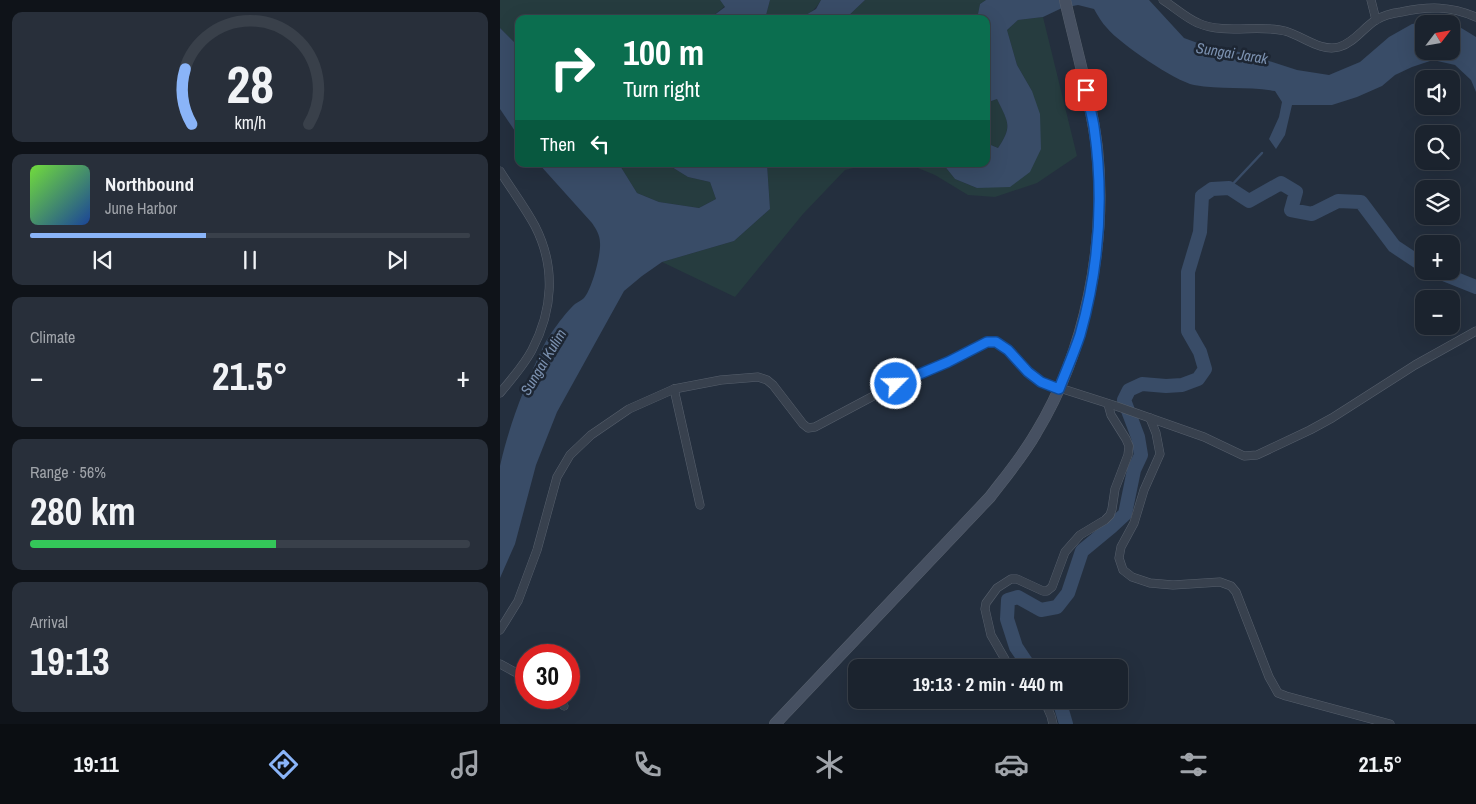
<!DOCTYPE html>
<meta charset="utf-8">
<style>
body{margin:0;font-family:"Archivo Narrow",sans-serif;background:#282f3a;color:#f1f3f6;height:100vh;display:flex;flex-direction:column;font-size:19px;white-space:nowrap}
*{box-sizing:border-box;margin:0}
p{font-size:16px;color:#a0a4aa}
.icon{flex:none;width:28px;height:28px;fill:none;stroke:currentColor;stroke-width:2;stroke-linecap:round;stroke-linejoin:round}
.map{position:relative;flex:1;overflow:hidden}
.drawer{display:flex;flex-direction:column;gap:12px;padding:12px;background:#0f1319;width:500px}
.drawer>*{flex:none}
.top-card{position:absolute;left:15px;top:15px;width:475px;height:152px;border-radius:10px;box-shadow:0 5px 20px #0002,0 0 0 1px #39404a;background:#0b6e4f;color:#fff;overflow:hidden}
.needle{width:32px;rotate:59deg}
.buttons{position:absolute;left:915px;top:15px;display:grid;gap:10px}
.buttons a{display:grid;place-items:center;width:45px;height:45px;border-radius:10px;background:#1b232e;box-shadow:0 5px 20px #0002,0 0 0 1px #39404a;font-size:25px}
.speed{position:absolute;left:15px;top:644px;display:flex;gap:10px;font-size:25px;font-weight:700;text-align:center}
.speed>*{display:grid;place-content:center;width:65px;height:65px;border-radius:50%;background:#1b232e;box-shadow:0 5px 20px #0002,0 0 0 1px #39404a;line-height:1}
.speed .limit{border:8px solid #d22;background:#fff;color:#111}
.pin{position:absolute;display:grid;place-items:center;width:42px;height:42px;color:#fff;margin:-21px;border-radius:10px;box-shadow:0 2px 8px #0006}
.me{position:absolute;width:55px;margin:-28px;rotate:67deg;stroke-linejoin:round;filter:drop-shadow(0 0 4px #0008)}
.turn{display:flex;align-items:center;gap:18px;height:105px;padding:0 25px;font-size:22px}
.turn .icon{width:65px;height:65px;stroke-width:2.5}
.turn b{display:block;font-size:35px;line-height:42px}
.then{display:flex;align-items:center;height:48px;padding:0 25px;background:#0003;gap:10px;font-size:19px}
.big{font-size:38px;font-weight:700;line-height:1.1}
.drawer .tile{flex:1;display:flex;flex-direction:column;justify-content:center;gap:8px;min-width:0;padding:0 18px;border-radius:10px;background:#282f3a}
.drawer .dial{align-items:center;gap:0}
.dial svg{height:130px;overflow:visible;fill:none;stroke:#39404a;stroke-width:7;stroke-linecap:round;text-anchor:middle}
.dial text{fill:#f1f3f6;stroke:none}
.song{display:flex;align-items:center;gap:15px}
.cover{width:60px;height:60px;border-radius:8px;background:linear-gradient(135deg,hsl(100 70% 55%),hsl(220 70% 35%))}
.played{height:5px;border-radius:2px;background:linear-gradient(90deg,#8ab4f8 40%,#39404a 40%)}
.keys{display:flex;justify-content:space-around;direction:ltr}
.heat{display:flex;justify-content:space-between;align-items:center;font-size:28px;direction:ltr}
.charge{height:8px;border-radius:4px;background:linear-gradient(90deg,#34c759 56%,#39404a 0)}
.trip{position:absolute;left:348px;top:659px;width:280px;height:50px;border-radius:10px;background:#1b232e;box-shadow:0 5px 20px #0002,0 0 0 1px #39404a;font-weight:700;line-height:50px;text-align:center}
.menu{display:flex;height:80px;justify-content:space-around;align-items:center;background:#0b0e12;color:#a0a4aa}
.menu .icon{width:35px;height:35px}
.menu .on{color:#8ab4f8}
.menu b{font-size:22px;color:#f1f3f6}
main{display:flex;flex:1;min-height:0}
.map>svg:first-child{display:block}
.green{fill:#263c3f}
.water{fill:#394c67}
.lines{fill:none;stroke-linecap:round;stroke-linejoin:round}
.stream{stroke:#394c67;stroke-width:2.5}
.river{stroke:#394c67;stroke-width:14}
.street-casing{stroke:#565f6c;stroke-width:9}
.secondary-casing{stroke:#565f6c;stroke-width:12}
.street{stroke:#38414e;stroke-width:8}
.secondary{stroke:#465061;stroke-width:11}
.route-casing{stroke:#114b97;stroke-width:12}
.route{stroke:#1a73e8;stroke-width:9}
.labels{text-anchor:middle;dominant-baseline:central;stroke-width:5;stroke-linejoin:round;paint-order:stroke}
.water-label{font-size:15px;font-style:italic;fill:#7c92b1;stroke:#1d2633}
</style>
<main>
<section class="drawer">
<div class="tile dial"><svg viewBox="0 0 100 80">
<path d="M14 69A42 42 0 1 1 86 69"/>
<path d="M14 69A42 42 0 0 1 10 35" stroke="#8ab4f8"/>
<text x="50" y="56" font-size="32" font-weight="700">28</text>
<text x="50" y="72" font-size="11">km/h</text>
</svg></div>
<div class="tile">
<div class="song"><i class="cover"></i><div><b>Northbound</b><p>June Harbor</p></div></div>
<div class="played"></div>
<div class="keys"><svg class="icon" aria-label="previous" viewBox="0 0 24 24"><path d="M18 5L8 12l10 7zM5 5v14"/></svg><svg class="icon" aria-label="pause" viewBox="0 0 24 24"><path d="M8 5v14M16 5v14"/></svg><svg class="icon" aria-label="next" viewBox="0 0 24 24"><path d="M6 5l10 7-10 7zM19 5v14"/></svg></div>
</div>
<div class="tile"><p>Climate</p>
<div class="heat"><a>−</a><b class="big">21.5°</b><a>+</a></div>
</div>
<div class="tile"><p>Range · 56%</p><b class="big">280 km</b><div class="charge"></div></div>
<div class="tile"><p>Arrival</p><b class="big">19:13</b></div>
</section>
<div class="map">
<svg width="976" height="724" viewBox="0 0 976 724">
<rect width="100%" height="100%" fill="#242f3e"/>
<g class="green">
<path d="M 0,0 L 220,0 L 225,6 L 209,19 L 19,19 L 19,47 L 0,28 Z"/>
<path d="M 270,0 L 321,0 C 308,23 288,19 265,19 Z"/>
<path d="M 365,0 L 486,0 L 480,4 L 477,19 L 345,19 Z"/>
<path d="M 543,17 L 577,156 L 537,183 L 495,197 L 468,195 L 435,175 L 408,164 L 443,164 L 455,179 L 477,188 L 532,91 L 517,65 L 507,30 L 518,20 Z"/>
<path d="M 497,99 C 508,121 513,126 498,148 L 486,143 L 486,103 Z"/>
<path d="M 119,164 L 167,164 L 188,177 L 210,182 L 216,199 L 199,208 L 159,202 L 137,193 Z"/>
<path d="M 267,164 L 371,164 L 345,170 L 303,214 L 235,297 L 162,262 L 234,241 L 270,209 Z"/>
</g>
<g class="water">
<path d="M 220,0 L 270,0 L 265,19 L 209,19 L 225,7 Z"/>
<path d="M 321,0 L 365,0 L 345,19 L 299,19 L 316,9 Z"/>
<path d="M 486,0 L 649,0 L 684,38 L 703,45 L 744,53 L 797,70 L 829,75 L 860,62 L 889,37 L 912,24 L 929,21 L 947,24 L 924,24 L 924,51 L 951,51 L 951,24 L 958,26 L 976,37 L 976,92 L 971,80 L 955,65 L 933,60 L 912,67 L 895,75 L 882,86 L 857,97 L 832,105 L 792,105 L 785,135 L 776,149 L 769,139 L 779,117 L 782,102 L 775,91 C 748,86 721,90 694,85 C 675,81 620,44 607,28 C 602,23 598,16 594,9 L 578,5 L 562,8 L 543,17 L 518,20 L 507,30 L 517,65 L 532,91 L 540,114 L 541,149 L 530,172 L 510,187 L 477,188 L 455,179 L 443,164 L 486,164 L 486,143 L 498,148 C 513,126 508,122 497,99 L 486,103 L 486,19 L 477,19 L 480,4 Z"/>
<path d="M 0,28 L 19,47 L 19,137 L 0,109 Z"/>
<path d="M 39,164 L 119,164 L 137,193 L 159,202 L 199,208 L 216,199 L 210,182 L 188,177 L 167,164 L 267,164 L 270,209 L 234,241 L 162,262 L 142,276 L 124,291 L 57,412 L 36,465 L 15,544 L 0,578 L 0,466 C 9,425 25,385 43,347 C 49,335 65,313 75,304 C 78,302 82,300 84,298 C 92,289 101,255 100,243 C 100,235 96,229 92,223 Z"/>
</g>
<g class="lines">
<path class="stream" d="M 729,188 L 762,153"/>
<g class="river">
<path d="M 936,271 L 976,287"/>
<path d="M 530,668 L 516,647 L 507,619 L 508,600 L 518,597 L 541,610 L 557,607 L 568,593 L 582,551 L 611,527 L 625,514 L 634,470 L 641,455 L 638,437 L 624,400 L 629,390 L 642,384 L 666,386 L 682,385 L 698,379 L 705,369 L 700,352 L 688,331 L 688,272 L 700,232 L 702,196 L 712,189 L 729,188 L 749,201 L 781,183 L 796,192 L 791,210 L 812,214 L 838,201 L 861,202 L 894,246 L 924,266"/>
<path d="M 559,700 L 566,724"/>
</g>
<g class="street-casing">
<g id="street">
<path d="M 663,0 C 674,7 686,18 698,23 C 725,35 757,24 785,31 C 803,36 820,52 839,47 C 854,43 864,27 876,20 C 884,15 893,13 901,12 C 929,6 950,6 976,17"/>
<path d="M 871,0 L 876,20"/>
<path d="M 0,171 C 11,189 25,207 35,226 C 56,267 53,310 32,350 C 24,365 11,380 0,393"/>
<path d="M 174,389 L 200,505"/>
<path d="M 650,418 L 656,433 L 660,454 L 644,490 L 634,523 L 621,547 L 619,558 L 623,570 L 632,577 L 650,583 L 673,585 L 720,582 L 731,586 L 736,592 L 769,677 L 778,693 L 786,696 L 890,724"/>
<path d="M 0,630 L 18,601 L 37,550 L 57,477 L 70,455 L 91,435 L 129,409 L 174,389 L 221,380 L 258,377 L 267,380 L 273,385 L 303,424 L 308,428 L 315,427 L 396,384 L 448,362 L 487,342 L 496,342 L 502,345 L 508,350 L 528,372 L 541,382 L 616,406 L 704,437 L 744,456 L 757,455 L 810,430 L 832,418 L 915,365 L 976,331"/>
<path d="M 0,664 L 26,678"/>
<path d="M 510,668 L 491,635 L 485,609 L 486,603 L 497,588 L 511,579 L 517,579 L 543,591 L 547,591 L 552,587 L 565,552 L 580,535 L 605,520 L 610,515 L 612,509 L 615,489 L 628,455 L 629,446 L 626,439 L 611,415 L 608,404"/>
<path d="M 55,698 L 64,706"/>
<path d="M 544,700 L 551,716 L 553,724"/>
</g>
</g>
<g class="secondary-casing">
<path id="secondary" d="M 275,724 L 490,497 C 506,476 523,456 536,433 C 586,351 607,243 597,148 C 591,99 576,49 565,0"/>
</g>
<use href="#street" class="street"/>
<use href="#secondary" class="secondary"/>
</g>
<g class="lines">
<g class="route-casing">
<path id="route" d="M 396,384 L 448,362 L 487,342 L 496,342 L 508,350 L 528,372 L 541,382 L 559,389 C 566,371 574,353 580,335 C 599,268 604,196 594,127 C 592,114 588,102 586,90"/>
</g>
<use href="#route" class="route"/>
</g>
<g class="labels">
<g class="water-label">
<text transform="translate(732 53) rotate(9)">Sungai Jarak</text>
<text transform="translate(43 362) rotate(-59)">Sungai Kulim</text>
</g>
</g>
</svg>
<div class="buttons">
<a><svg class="needle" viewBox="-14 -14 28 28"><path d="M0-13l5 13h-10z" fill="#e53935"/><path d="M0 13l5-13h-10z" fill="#a0a4aa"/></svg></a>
<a><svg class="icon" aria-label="sound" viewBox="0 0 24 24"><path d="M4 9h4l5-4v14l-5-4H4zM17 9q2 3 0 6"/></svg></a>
<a><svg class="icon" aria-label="search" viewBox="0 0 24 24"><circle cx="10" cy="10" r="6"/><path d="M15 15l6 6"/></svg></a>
<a><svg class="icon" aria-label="layers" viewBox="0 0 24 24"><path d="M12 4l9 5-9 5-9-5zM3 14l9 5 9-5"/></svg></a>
<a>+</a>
<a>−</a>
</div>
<div class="speed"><div class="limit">30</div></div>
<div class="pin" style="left:586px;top:90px;background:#d93025"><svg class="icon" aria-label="arrive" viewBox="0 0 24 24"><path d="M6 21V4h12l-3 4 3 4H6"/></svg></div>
<svg class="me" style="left:396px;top:384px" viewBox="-20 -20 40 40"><circle r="17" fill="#1a73e8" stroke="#fff" stroke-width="3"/><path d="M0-11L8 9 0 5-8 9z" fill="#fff"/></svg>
<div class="trip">19:13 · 2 min · 440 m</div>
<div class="top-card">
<div class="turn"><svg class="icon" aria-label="right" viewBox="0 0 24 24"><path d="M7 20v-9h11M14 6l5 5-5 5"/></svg><div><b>100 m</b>Turn right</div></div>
<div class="then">Then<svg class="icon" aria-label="left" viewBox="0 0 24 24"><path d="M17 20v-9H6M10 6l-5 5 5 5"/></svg></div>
</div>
</div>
</main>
<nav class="menu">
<b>19:11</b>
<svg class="icon on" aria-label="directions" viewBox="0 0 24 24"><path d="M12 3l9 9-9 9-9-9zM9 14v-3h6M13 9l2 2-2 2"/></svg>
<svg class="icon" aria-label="music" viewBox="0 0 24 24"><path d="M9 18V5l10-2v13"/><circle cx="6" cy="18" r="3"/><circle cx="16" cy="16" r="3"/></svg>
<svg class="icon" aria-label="phone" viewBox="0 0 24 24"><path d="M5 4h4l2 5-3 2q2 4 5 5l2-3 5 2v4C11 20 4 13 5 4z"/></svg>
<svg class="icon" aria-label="climate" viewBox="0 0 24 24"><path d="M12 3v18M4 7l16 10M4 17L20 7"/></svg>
<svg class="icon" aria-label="car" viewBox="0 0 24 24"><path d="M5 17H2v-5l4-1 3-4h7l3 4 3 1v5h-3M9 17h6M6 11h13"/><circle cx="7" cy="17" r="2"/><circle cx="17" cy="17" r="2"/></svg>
<svg class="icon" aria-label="filters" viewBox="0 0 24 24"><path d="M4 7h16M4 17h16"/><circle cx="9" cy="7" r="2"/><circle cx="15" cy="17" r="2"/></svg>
<b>21.5°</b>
</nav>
